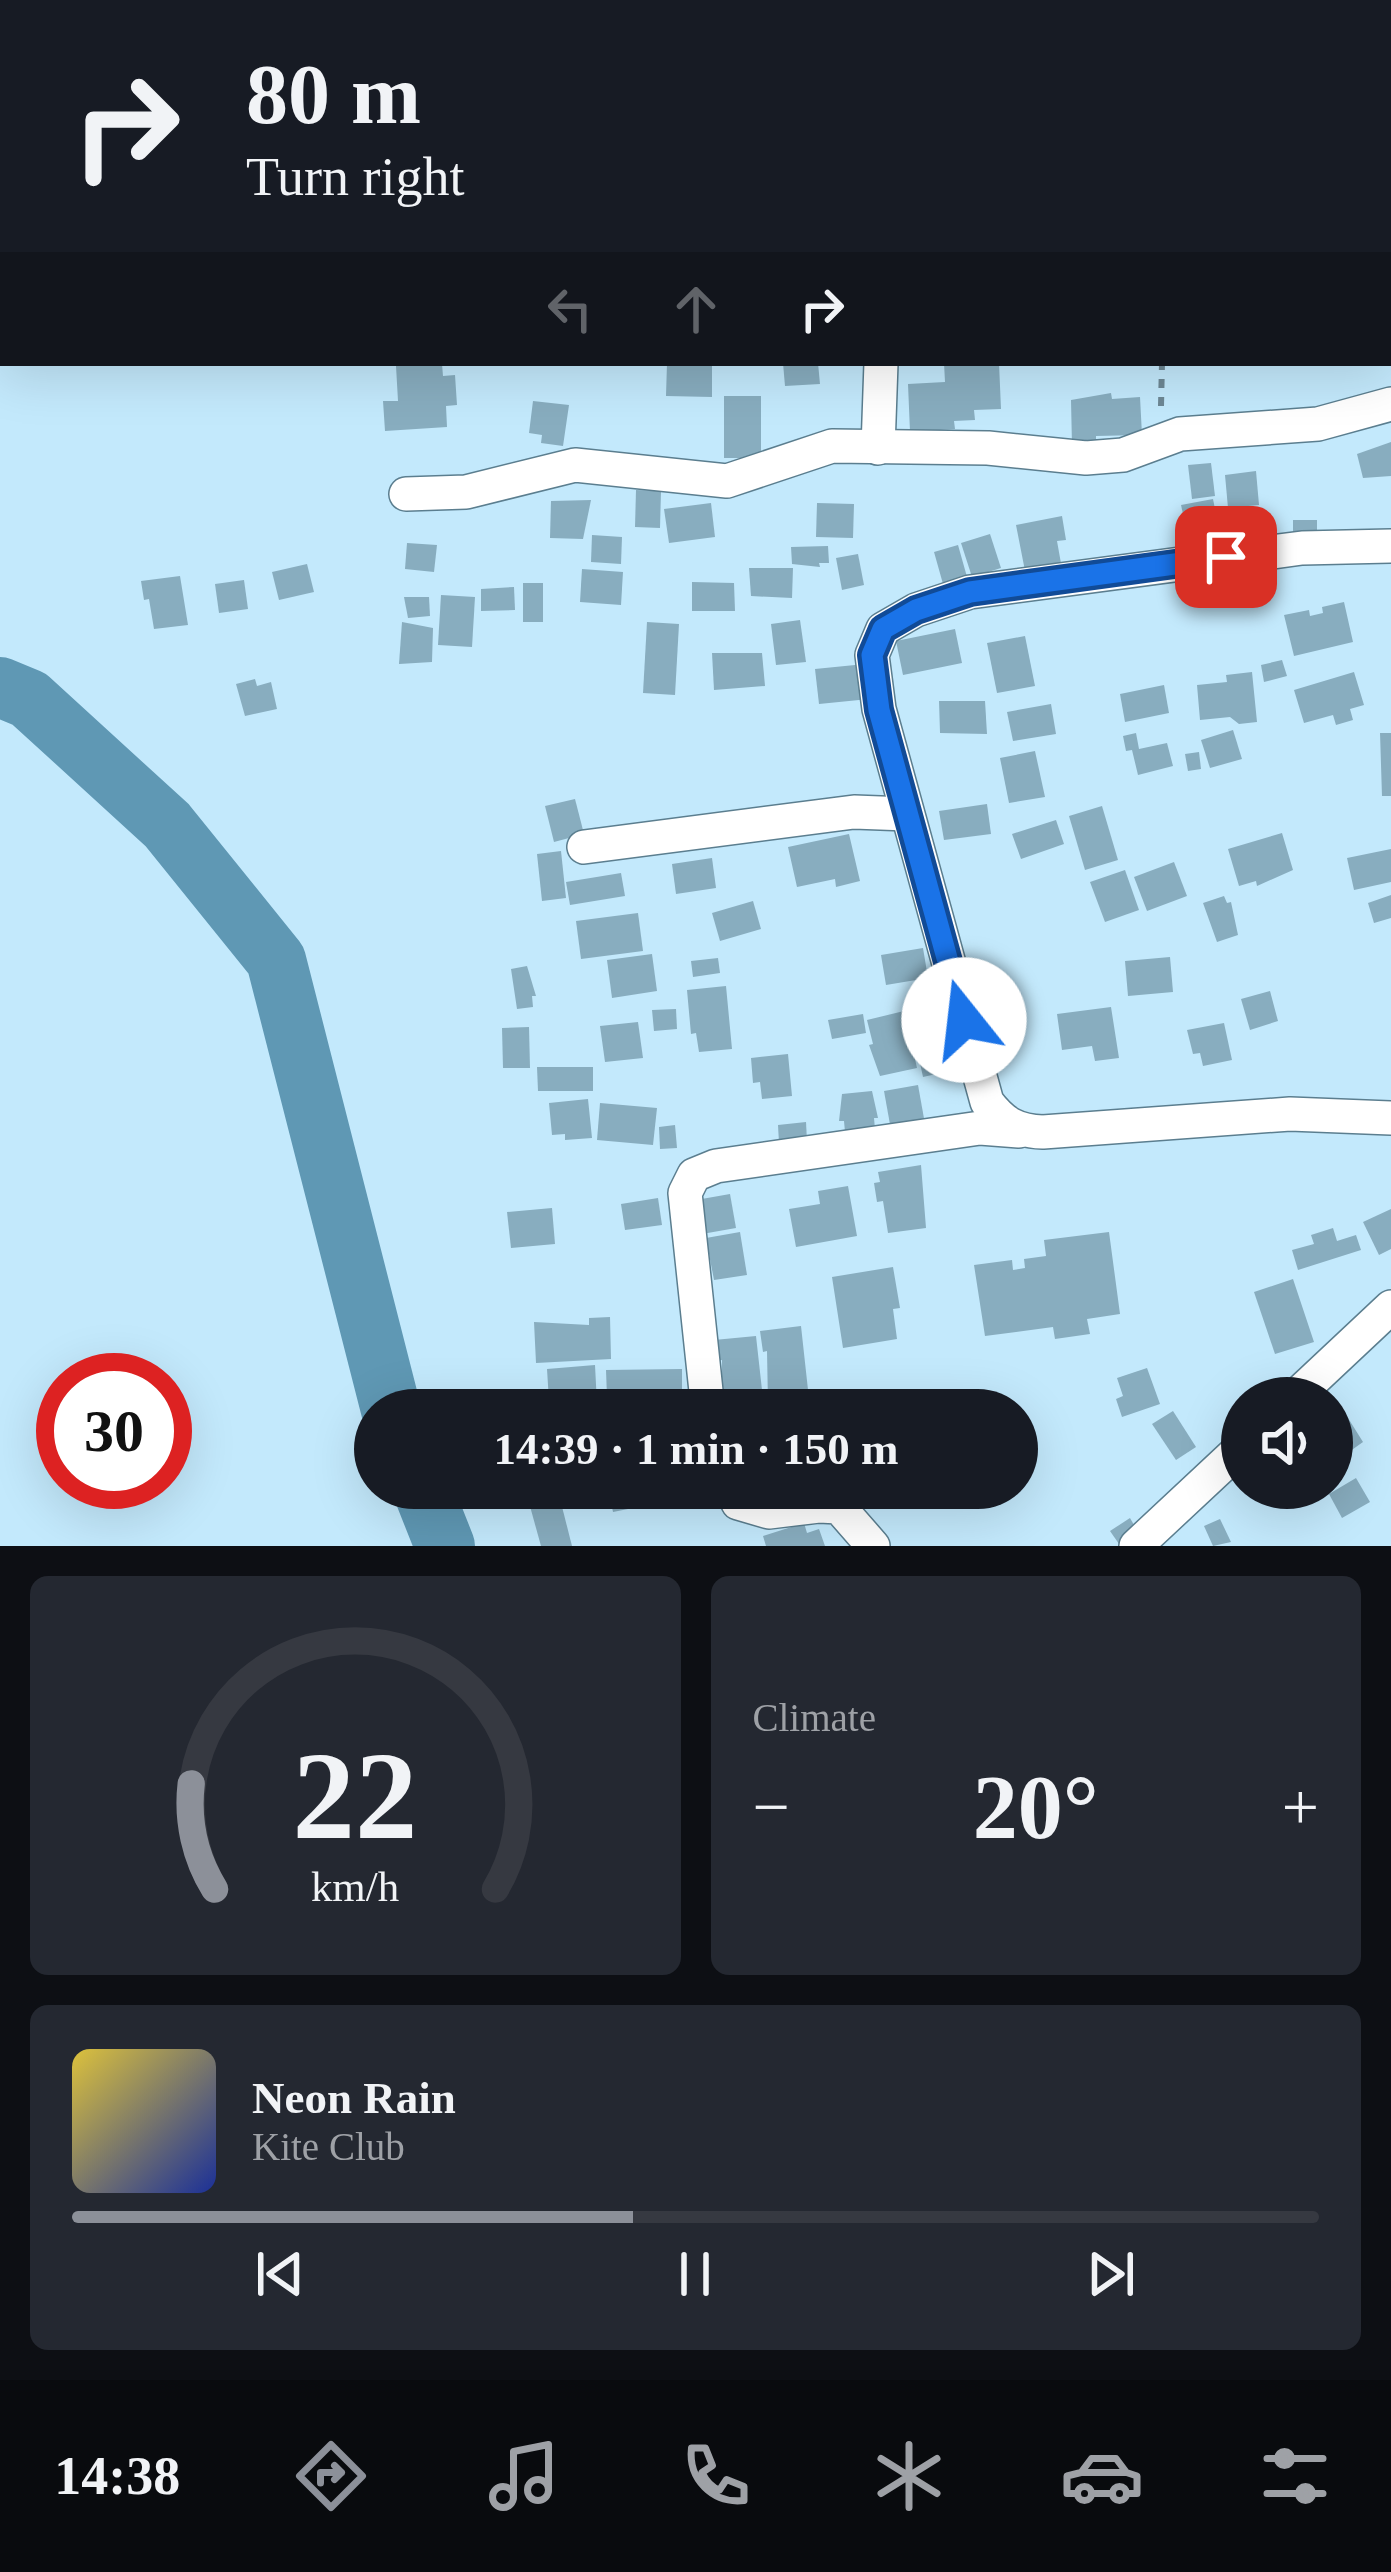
<!DOCTYPE html>
<meta charset="utf-8">
<style>
body{margin:0;font-family:Georgia,serif;background:#242831;color:#f1f3f6;height:100vh;display:flex;flex-direction:column;font-size:45px;white-space:nowrap}
*{box-sizing:border-box;margin:0}
p{font-size:39px;color:#9ea1a6}
.icon{flex:none;width:66px;height:66px;fill:none;stroke:currentColor;stroke-width:2;stroke-linecap:round;stroke-linejoin:round}
.map{position:relative;height:1546px;overflow:hidden}
.details{display:flex;flex-direction:column;gap:30px;padding:30px;background:#0d0f14;flex:1}
.details>*{flex:none}
.banner{position:absolute;left:0px;top:0px;width:1392px;height:366px;box-shadow:0 12px 48px #0002;background:#171b24;color:#f1f3f6;overflow:hidden}
.buttons{position:absolute;left:1221px;top:1377px;display:grid;gap:24px}
.buttons a{display:grid;place-items:center;width:132px;height:132px;border-radius:50%;background:#171b24;box-shadow:0 12px 48px #0002;font-size:60px}
.speed{position:absolute;left:36px;top:1353px;display:flex;gap:24px;font-size:60px;font-weight:700;text-align:center}
.speed>*{display:grid;place-content:center;width:156px;height:156px;border-radius:50%;background:#171b24;box-shadow:0 12px 48px #0002;line-height:1}
.speed .limit{border:18px solid #d22;background:#fff;color:#111}
.pin{position:absolute;display:grid;place-items:center;width:102px;height:102px;color:#fff;margin:-51px;border-radius:24px;box-shadow:0 6px 18px #0006}
.me{position:absolute;width:132px;margin:-66px;rotate:344deg;stroke-linejoin:round;filter:drop-shadow(0 0 9px #0008)}
.turn{display:flex;align-items:center;gap:42px;height:252px;padding:0 48px;font-size:54px}
.turn .icon{width:156px;height:156px;stroke-width:2.5}
.turn b{display:block;font-size:84px;line-height:102px}
.lanes{display:flex;align-items:center;height:114px;padding:0 48px;background:#0003;justify-content:center;gap:60px;direction:ltr}
.lanes .off{opacity:.35}
.big{font-size:90px;font-weight:600;line-height:1.1}
.details .card{flex:1;display:flex;flex-direction:column;justify-content:center;gap:18px;min-width:0;padding:0 42px;border-radius:18px;background:#242831}
.details .dial{align-items:center;gap:0}
.dial svg{height:312px;overflow:visible;fill:none;stroke:#363941;stroke-width:7;stroke-linecap:round;text-anchor:middle}
.dial text{fill:#f1f3f6;stroke:none}
.song{display:flex;align-items:center;gap:36px}
.cover{width:144px;height:144px;border-radius:18px;background:linear-gradient(135deg,hsl(50 70% 55%),hsl(230 70% 35%))}
.played{height:12px;border-radius:6px;background:linear-gradient(90deg,#8c9099 45%,#363941 45%)}
.keys{display:flex;justify-content:space-around;direction:ltr}
.heat{display:flex;justify-content:space-between;align-items:center;font-size:66px;direction:ltr}
.details .tiles{flex:1;display:grid;gap:30px;grid-template-columns:1fr 1fr}
.card:last-child{grid-column:span 2}
.trip{position:absolute;left:354px;top:1389px;width:684px;height:120px;border-radius:60px;background:#171b24;box-shadow:0 12px 48px #0002;font-weight:600;line-height:120px;text-align:center}
.tab-bar{display:flex;height:192px;justify-content:space-around;align-items:center;background:#090b0e;color:#9ea1a6}
.tab-bar .icon{width:84px;height:84px}
.tab-bar .active{color:#8c9099}
.tab-bar b{font-size:54px;color:#f1f3f6}
.map>svg:first-child{display:block}
.lines{fill:none;stroke-linecap:round;stroke-linejoin:round}
.river{stroke:#5f98b4;stroke-width:60}
.building{fill:#88adbf}
.minor-casing{stroke:#5b7e8f;stroke-width:36}
.path{stroke:#6d8794;stroke-width:6;stroke-dasharray:9 9;stroke-linecap:butt}
.minor{stroke:#fff;stroke-width:33}
.route-casing{stroke:#114b97;stroke-width:30}
.route{stroke:#1a73e8;stroke-width:21}
</style>
<div class="map">
<svg width="1391" height="1546" viewBox="0 0 1391 1546">
<rect width="100%" height="100%" fill="#c3e9fc"/>
<g class="lines">
<g class="river">
<path d="M 0,687 L 29,699 L 167,825 L 276,960 L 391,1410"/>
<path d="M 422,1488 L 445,1546"/>
</g>
</g>
<g class="building">
<path d="M 667,363 L 712,363 L 712,397 L 666,396 Z"/>
<path d="M 783,363 L 818,363 L 820,384 L 785,386 Z"/>
<path d="M 944,363 L 999,363 L 1001,409 L 974,410 L 975,420 L 954,421 L 955,429 L 910,432 L 908,384 L 945,382 Z"/>
<path d="M 442,364 L 443,376 L 455,375 L 457,405 L 446,406 L 447,427 L 385,431 L 383,401 L 398,401 L 396,366 Z"/>
<path d="M 1111,393 L 1112,399 L 1140,397 L 1142,435 L 1096,436 L 1096,445 L 1072,446 L 1071,400 Z"/>
<rect x="724" y="396" width="37" height="62"/>
<path d="M 533,401 L 569,405 L 563,446 L 541,443 L 542,435 L 529,433 Z"/>
<path d="M 1391,442 L 1391,476 L 1363,478 L 1357,454 Z"/>
<path d="M 1211,463 L 1215,496 L 1192,499 L 1188,465 Z"/>
<path d="M 1256,471 L 1259,505 L 1228,508 L 1225,475 Z"/>
<path d="M 636,490 L 661,491 L 660,528 L 635,527 Z"/>
<path d="M 1213,499 L 1221,539 L 1190,545 L 1181,505 Z"/>
<path d="M 591,500 L 583,539 L 550,538 L 551,501 Z"/>
<path d="M 711,503 L 715,537 L 669,543 L 664,509 Z"/>
<path d="M 817,503 L 854,504 L 853,538 L 816,537 Z"/>
<path d="M 1260,513 L 1263,534 L 1228,538 L 1226,516 Z"/>
<path d="M 1062,516 L 1066,540 L 1057,541 L 1062,569 L 1026,576 L 1016,525 Z"/>
<rect x="1293" y="520" width="24" height="16"/>
<path d="M 990,534 L 1001,568 L 972,577 L 961,543 Z"/>
<path d="M 592,535 L 622,537 L 621,564 L 591,562 Z"/>
<path d="M 407,543 L 437,545 L 434,572 L 405,569 Z"/>
<path d="M 958,545 L 967,577 L 943,584 L 934,552 Z"/>
<path d="M 828,546 L 829,563 L 819,563 L 820,567 L 792,564 L 791,547 Z"/>
<path d="M 858,554 L 864,585 L 842,590 L 836,558 Z"/>
<path d="M 307,564 L 314,592 L 279,600 L 272,572 Z"/>
<path d="M 749,568 L 793,568 L 792,598 L 751,596 Z"/>
<path d="M 582,569 L 623,572 L 621,605 L 580,602 Z"/>
<path d="M 180,576 L 188,625 L 154,629 L 149,599 L 144,600 L 141,581 Z"/>
<path d="M 244,580 L 248,609 L 219,613 L 215,584 Z"/>
<path d="M 692,582 L 734,583 L 735,611 L 692,611 Z"/>
<rect x="523" y="583" width="20" height="39"/>
<path d="M 514,587 L 515,610 L 481,611 L 481,589 Z"/>
<path d="M 441,595 L 475,597 L 472,647 L 438,645 Z"/>
<path d="M 404,597 L 429,597 L 430,616 L 408,618 Z"/>
<path d="M 1344,602 L 1353,642 L 1294,656 L 1284,615 L 1309,610 L 1310,616 L 1323,613 L 1322,607 Z"/>
<path d="M 800,620 L 806,662 L 776,665 L 771,624 Z"/>
<path d="M 402,622 L 433,628 L 432,662 L 399,664 Z"/>
<path d="M 647,622 L 679,624 L 675,695 L 643,693 Z"/>
<path d="M 955,629 L 962,663 L 903,675 L 896,641 Z"/>
<path d="M 1025,636 L 1035,686 L 997,693 L 987,643 Z"/>
<path d="M 712,653 L 762,653 L 765,686 L 714,690 Z"/>
<path d="M 1282,660 L 1287,676 L 1264,682 L 1261,665 Z"/>
<path d="M 865,664 L 869,699 L 819,704 L 815,669 Z"/>
<path d="M 1252,672 L 1257,722 L 1239,724 L 1230,717 L 1200,720 L 1197,685 L 1227,682 L 1226,675 Z"/>
<path d="M 1354,672 L 1364,705 L 1350,709 L 1353,720 L 1336,725 L 1333,715 L 1304,723 L 1294,690 Z"/>
<path d="M 255,679 L 257,686 L 271,682 L 277,709 L 245,716 L 236,684 Z"/>
<path d="M 1164,685 L 1169,713 L 1125,722 L 1120,694 Z"/>
<path d="M 939,701 L 985,701 L 987,734 L 940,733 Z"/>
<path d="M 1051,704 L 1056,734 L 1013,741 L 1007,712 Z"/>
<path d="M 1233,730 L 1242,759 L 1210,768 L 1201,740 Z"/>
<path d="M 1136,733 L 1139,749 L 1167,743 L 1173,766 L 1138,775 L 1132,750 L 1126,751 L 1123,736 Z"/>
<path d="M 1380,733 L 1391,733 L 1391,796 L 1382,796 Z"/>
<path d="M 1035,751 L 1045,797 L 1009,803 L 1000,758 Z"/>
<path d="M 1199,752 L 1201,769 L 1188,771 L 1185,754 Z"/>
<path d="M 575,799 L 584,834 L 554,842 L 545,806 Z"/>
<path d="M 987,804 L 991,834 L 944,840 L 939,811 Z"/>
<path d="M 1102,806 L 1118,860 L 1085,870 L 1069,816 Z"/>
<path d="M 1056,820 L 1064,844 L 1021,859 L 1012,834 Z"/>
<path d="M 1282,833 L 1293,870 L 1257,886 L 1256,881 L 1239,886 L 1228,849 Z"/>
<path d="M 849,834 L 860,881 L 836,887 L 835,879 L 797,887 L 788,847 Z"/>
<path d="M 1391,849 L 1391,882 L 1354,890 L 1347,858 Z"/>
<path d="M 561,851 L 566,898 L 542,901 L 537,854 Z"/>
<path d="M 712,858 L 716,888 L 676,894 L 672,864 Z"/>
<path d="M 1174,862 L 1187,896 L 1147,911 L 1134,877 Z"/>
<path d="M 1125,870 L 1139,910 L 1105,922 L 1090,882 Z"/>
<path d="M 621,873 L 625,896 L 570,905 L 566,882 Z"/>
<path d="M 1391,895 L 1391,918 L 1374,923 L 1368,903 Z"/>
<path d="M 1224,896 L 1227,903 L 1231,902 L 1238,935 L 1217,942 L 1203,903 Z"/>
<path d="M 753,901 L 761,929 L 720,941 L 712,913 Z"/>
<path d="M 638,913 L 643,951 L 581,959 L 576,921 Z"/>
<path d="M 923,948 L 928,978 L 886,985 L 881,955 Z"/>
<path d="M 652,954 L 657,991 L 612,998 L 607,960 Z"/>
<path d="M 1170,957 L 1173,992 L 1128,996 L 1125,961 Z"/>
<path d="M 718,958 L 720,973 L 693,977 L 691,961 Z"/>
<path d="M 527,966 L 536,996 L 532,996 L 533,1007 L 517,1009 L 511,969 Z"/>
<path d="M 726,986 L 732,1049 L 699,1052 L 696,1033 L 691,1034 L 687,990 Z"/>
<path d="M 1270,991 L 1278,1021 L 1250,1030 L 1241,999 Z"/>
<path d="M 1111,1007 L 1119,1058 L 1095,1061 L 1092,1046 L 1062,1050 L 1057,1014 Z"/>
<path d="M 676,1009 L 677,1029 L 654,1031 L 652,1010 Z"/>
<path d="M 904,1011 L 907,1026 L 914,1024 L 920,1049 L 913,1050 L 917,1068 L 880,1076 L 869,1045 L 873,1044 L 867,1020 Z"/>
<path d="M 863,1014 L 866,1033 L 832,1039 L 828,1020 Z"/>
<path d="M 638,1022 L 643,1058 L 605,1062 L 600,1026 Z"/>
<path d="M 1224,1023 L 1232,1060 L 1203,1066 L 1200,1053 L 1193,1054 L 1187,1030 Z"/>
<path d="M 529,1027 L 530,1068 L 503,1068 L 502,1028 Z"/>
<path d="M 949,1046 L 954,1070 L 923,1077 L 920,1063 L 930,1061 L 928,1051 Z"/>
<path d="M 788,1054 L 792,1096 L 762,1099 L 760,1082 L 753,1083 L 751,1058 Z"/>
<path d="M 537,1067 L 593,1067 L 593,1091 L 538,1091 Z"/>
<path d="M 918,1085 L 925,1124 L 891,1130 L 884,1091 Z"/>
<path d="M 872,1091 L 878,1118 L 874,1118 L 875,1129 L 845,1132 L 844,1121 L 839,1121 L 842,1094 Z"/>
<path d="M 588,1099 L 592,1138 L 565,1140 L 565,1134 L 552,1135 L 549,1103 Z"/>
<path d="M 600,1103 L 657,1108 L 653,1145 L 597,1140 Z"/>
<path d="M 806,1122 L 807,1141 L 779,1143 L 778,1125 Z"/>
<path d="M 675,1125 L 677,1148 L 660,1149 L 659,1127 Z"/>
<path d="M 921,1165 L 926,1228 L 888,1233 L 883,1201 L 877,1202 L 874,1183 L 880,1182 L 878,1172 Z"/>
<path d="M 848,1186 L 857,1236 L 796,1247 L 789,1209 L 820,1204 L 818,1191 Z"/>
<path d="M 730,1194 L 736,1228 L 702,1234 L 696,1200 Z"/>
<path d="M 658,1198 L 662,1225 L 625,1230 L 621,1204 Z"/>
<path d="M 552,1208 L 555,1244 L 511,1248 L 507,1212 Z"/>
<path d="M 1391,1209 L 1391,1249 L 1379,1255 L 1363,1222 Z"/>
<path d="M 1333,1228 L 1337,1241 L 1356,1235 L 1361,1250 L 1298,1270 L 1292,1250 L 1314,1244 L 1311,1235 Z"/>
<path d="M 740,1232 L 747,1275 L 714,1280 L 706,1238 Z"/>
<path d="M 1109,1232 L 1120,1314 L 1087,1319 L 1090,1334 L 1055,1339 L 1053,1327 L 985,1336 L 974,1265 L 1012,1260 L 1013,1270 L 1025,1268 L 1024,1259 L 1046,1256 L 1044,1240 Z"/>
<path d="M 893,1267 L 900,1308 L 893,1309 L 897,1339 L 843,1348 L 832,1277 Z"/>
<path d="M 1293,1279 L 1314,1342 L 1275,1354 L 1254,1292 Z"/>
<path d="M 610,1317 L 611,1359 L 536,1363 L 534,1322 L 589,1325 L 589,1318 Z"/>
<path d="M 801,1326 L 809,1399 L 768,1404 L 767,1351 L 763,1352 L 760,1331 Z"/>
<path d="M 756,1336 L 764,1408 L 722,1410 L 722,1360 L 716,1361 L 714,1340 Z"/>
<path d="M 595,1365 L 597,1404 L 575,1406 L 575,1399 L 549,1401 L 547,1369 Z"/>
<path d="M 1147,1368 L 1160,1404 L 1122,1417 L 1116,1399 L 1123,1396 L 1117,1378 Z"/>
<path d="M 682,1369 L 682,1396 L 607,1397 L 606,1370 Z"/>
<path d="M 691,1402 L 691,1410 L 657,1410 L 656,1404 Z"/>
<path d="M 1173,1411 L 1196,1447 L 1176,1460 L 1152,1424 Z"/>
<path d="M 1348,1418 L 1363,1442 L 1332,1464 L 1332,1428 Z"/>
<path d="M 1356,1478 L 1370,1502 L 1342,1518 L 1329,1494 Z"/>
<path d="M 608,1488 L 650,1488 L 653,1504 L 613,1512 Z"/>
<path d="M 653,1488 L 697,1488 L 698,1497 L 656,1504 Z"/>
<path d="M 558,1491 L 572,1546 L 541,1546 L 528,1499 Z"/>
<path d="M 1130,1518 L 1138,1532 L 1119,1544 L 1110,1531 Z"/>
<path d="M 1220,1519 L 1231,1542 L 1213,1546 L 1204,1526 Z"/>
<path d="M 804,1523 L 807,1533 L 819,1529 L 825,1546 L 766,1546 L 763,1536 Z"/>
</g>
<g class="lines">
<g class="minor-casing">
<g id="minor">
<path d="M 809,3 L 810,0"/>
<path d="M 1389,192 L 1391,192"/>
<path d="M 878,448 L 881,363"/>
<path d="M 406,494 L 466,492 L 575,465 L 727,481 L 832,446 L 988,448 L 1086,458 L 1123,455 L 1180,434 L 1318,424 L 1391,404"/>
<path d="M 1391,546 L 1302,548 L 970,592 L 916,610 L 883,629 L 872,655 L 879,709 L 987,1102 C 1003,1123 1016,1131 1043,1132 L 1290,1114 L 1391,1118"/>
<path d="M 584,847 L 854,812 L 907,814"/>
<path d="M 1294,1398 L 1391,1307"/>
<path d="M 708,1410 L 685,1193 L 694,1175 L 716,1166 L 980,1128 L 1019,1131"/>
<path d="M 731,1488 L 738,1503 L 769,1512 L 819,1506 L 839,1507 L 873,1546"/>
<path d="M 1136,1546 L 1242,1447"/>
</g>
</g>
<g class="path">
<path d="M 1225,3 L 1226,0"/>
<path d="M 1161,406 L 1162,363"/>
</g>
<use href="#minor" class="minor"/>
</g>
<g class="lines">
<g class="route-casing">
<path id="route" d="M 964,1020 L 879,710 L 872,655 L 883,629 L 916,610 L 970,592 L 1226,557"/>
</g>
<use href="#route" class="route"/>
</g>
</svg>
<div class="buttons">
<a><svg class="icon" aria-label="sound" viewBox="0 0 24 24"><path d="M4 9h4l5-4v14l-5-4H4zM17 9q2 3 0 6"/></svg></a>
</div>
<div class="speed"><div class="limit">30</div></div>
<div class="pin" style="left:1226px;top:557px;background:#d93025"><svg class="icon" aria-label="arrive" viewBox="0 0 24 24"><path d="M6 21V4h12l-3 4 3 4H6"/></svg></div>
<svg class="me" style="left:964px;top:1020px" viewBox="-20 -20 40 40"><circle r="19" fill="#fff"/><path d="M0-13L10 11 0 6-10 11z" fill="#1a73e8"/></svg>
<div class="trip">14:39 · 1 min · 150 m</div>
<div class="banner">
<div class="turn"><svg class="icon" aria-label="right" viewBox="0 0 24 24"><path d="M7 20v-9h11M14 6l5 5-5 5"/></svg><div><b>80 m</b>Turn right</div></div>
<div class="lanes"><svg class="icon off" aria-label="left" viewBox="0 0 24 24"><path d="M17 20v-9H6M10 6l-5 5 5 5"/></svg><svg class="icon off" aria-label="ahead" viewBox="0 0 24 24"><path d="M12 20V5M6 11l6-6 6 6"/></svg><svg class="icon" aria-label="right" viewBox="0 0 24 24"><path d="M7 20v-9h11M14 6l5 5-5 5"/></svg></div>
</div>
</div>
<section class="details">
<div class="tiles">
<div class="card dial"><svg viewBox="0 0 100 80">
<path d="M14 69A42 42 0 1 1 86 69"/>
<path d="M14 69A42 42 0 0 1 8 42" stroke="#8c9099"/>
<text x="50" y="56" font-size="32" font-weight="700">22</text>
<text x="50" y="72" font-size="11">km/h</text>
</svg></div>
<div class="card"><p>Climate</p>
<div class="heat"><a>−</a><b class="big">20°</b><a>+</a></div>
</div>
<div class="card">
<div class="song"><i class="cover"></i><div><b>Neon Rain</b><p>Kite Club</p></div></div>
<div class="played"></div>
<div class="keys"><svg class="icon" aria-label="previous" viewBox="0 0 24 24"><path d="M18 5L8 12l10 7zM5 5v14"/></svg><svg class="icon" aria-label="pause" viewBox="0 0 24 24"><path d="M8 5v14M16 5v14"/></svg><svg class="icon" aria-label="next" viewBox="0 0 24 24"><path d="M6 5l10 7-10 7zM19 5v14"/></svg></div>
</div>
</div>
</section>
<nav class="tab-bar">
<b>14:38</b>
<svg class="icon active" aria-label="directions" viewBox="0 0 24 24"><path d="M12 3l9 9-9 9-9-9zM9 14v-3h6M13 9l2 2-2 2"/></svg>
<svg class="icon" aria-label="music" viewBox="0 0 24 24"><path d="M9 18V5l10-2v13"/><circle cx="6" cy="18" r="3"/><circle cx="16" cy="16" r="3"/></svg>
<svg class="icon" aria-label="phone" viewBox="0 0 24 24"><path d="M5 4h4l2 5-3 2q2 4 5 5l2-3 5 2v4C11 20 4 13 5 4z"/></svg>
<svg class="icon" aria-label="climate" viewBox="0 0 24 24"><path d="M12 3v18M4 7l16 10M4 17L20 7"/></svg>
<svg class="icon" aria-label="car" viewBox="0 0 24 24"><path d="M5 17H2v-5l4-1 3-4h7l3 4 3 1v5h-3M9 17h6M6 11h13"/><circle cx="7" cy="17" r="2"/><circle cx="17" cy="17" r="2"/></svg>
<svg class="icon" aria-label="filters" viewBox="0 0 24 24"><path d="M4 7h16M4 17h16"/><circle cx="9" cy="7" r="2"/><circle cx="15" cy="17" r="2"/></svg>
</nav>
